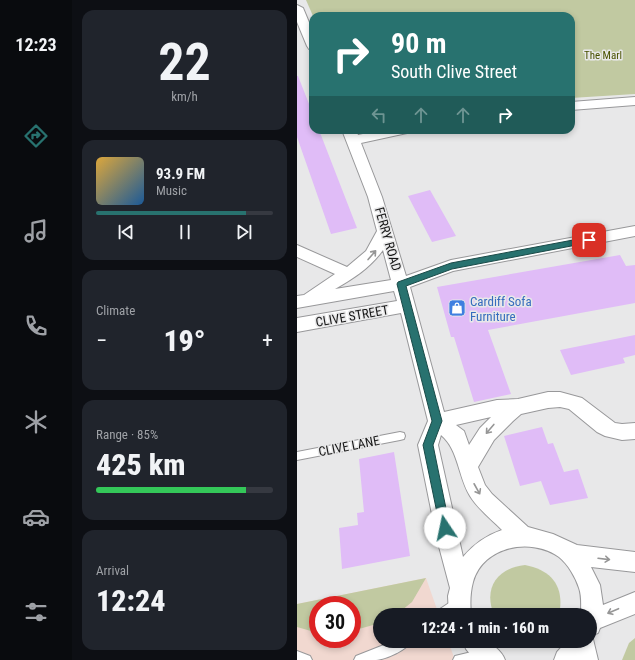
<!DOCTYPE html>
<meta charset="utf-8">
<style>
body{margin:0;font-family:"Roboto Condensed",sans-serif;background:#20242c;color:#f1f3f6;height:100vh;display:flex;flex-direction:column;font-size:15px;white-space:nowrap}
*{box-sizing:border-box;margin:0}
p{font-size:13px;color:#9ea1a6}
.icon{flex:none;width:22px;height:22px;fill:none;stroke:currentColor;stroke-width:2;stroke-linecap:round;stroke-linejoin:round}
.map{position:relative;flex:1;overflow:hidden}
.drawer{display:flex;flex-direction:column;gap:10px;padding:10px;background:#0d0f14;width:225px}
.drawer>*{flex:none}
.banner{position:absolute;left:12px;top:12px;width:266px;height:122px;border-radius:12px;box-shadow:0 2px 6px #0003;background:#28726f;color:#fff;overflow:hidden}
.speed{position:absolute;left:12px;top:596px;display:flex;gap:8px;font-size:20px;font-weight:700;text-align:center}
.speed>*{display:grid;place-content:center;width:52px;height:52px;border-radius:50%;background:#171b24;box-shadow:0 2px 6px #0003;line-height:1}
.speed .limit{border:6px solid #d22;background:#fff;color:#111}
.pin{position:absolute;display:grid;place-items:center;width:34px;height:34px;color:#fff;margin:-17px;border-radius:8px;box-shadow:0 2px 6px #0006}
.me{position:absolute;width:44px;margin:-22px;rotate:349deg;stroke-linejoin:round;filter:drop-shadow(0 0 3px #0008)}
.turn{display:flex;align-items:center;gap:14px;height:84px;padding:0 16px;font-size:18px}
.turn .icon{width:52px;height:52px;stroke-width:2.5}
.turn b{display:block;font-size:28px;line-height:34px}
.lanes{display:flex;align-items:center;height:38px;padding:0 16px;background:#0003;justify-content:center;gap:20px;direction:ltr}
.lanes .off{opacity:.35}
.big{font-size:30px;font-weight:800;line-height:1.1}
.drawer .card{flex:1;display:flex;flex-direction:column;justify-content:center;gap:6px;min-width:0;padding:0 14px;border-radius:12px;background:#20242c}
.drawer .dial{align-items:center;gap:0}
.dial b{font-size:52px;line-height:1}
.song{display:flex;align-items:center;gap:12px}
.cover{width:48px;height:48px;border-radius:6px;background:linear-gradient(135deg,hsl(40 70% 55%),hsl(210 70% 35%))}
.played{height:4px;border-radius:2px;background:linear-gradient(90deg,#28726f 85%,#363941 85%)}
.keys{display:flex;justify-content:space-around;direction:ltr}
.heat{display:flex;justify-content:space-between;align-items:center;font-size:22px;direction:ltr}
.charge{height:6px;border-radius:3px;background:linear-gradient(90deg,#34c759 85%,#363941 0)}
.trip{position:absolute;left:76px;top:608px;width:224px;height:40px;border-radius:20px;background:#171b24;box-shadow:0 2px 6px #0003;font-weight:800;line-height:40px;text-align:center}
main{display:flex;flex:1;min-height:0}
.dock{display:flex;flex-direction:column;width:72px;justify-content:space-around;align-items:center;background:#090b0e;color:#9ea1a6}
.dock .icon{width:28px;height:28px}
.dock .current{color:#28726f}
.dock b{font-size:18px;color:#f1f3f6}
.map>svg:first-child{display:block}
.commercial{fill:#f1d8d0;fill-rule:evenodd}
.green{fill:#c1c9a1}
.building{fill:#e0bcf7}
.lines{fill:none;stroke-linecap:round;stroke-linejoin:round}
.lane-casing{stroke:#98989a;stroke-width:2}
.street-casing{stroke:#98989a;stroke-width:2}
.lane{fill:#fff;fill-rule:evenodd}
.street{fill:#fff;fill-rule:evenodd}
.oneway{stroke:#969696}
.route{fill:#28726f;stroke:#1a4a48}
.labels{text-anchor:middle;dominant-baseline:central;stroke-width:3;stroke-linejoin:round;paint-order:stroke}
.far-park-label{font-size:11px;fill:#495201;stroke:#e8e8e9}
.street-label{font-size:13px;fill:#161616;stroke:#e8e8e9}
.shop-label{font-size:13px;fill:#366cbe;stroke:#e8e8e9;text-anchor:start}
</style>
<main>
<nav class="dock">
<b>12:23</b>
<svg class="icon current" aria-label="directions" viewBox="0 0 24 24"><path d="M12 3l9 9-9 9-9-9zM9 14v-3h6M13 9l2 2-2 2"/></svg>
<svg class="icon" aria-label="music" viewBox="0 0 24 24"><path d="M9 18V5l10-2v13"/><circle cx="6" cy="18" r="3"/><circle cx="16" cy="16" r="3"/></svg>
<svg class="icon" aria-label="phone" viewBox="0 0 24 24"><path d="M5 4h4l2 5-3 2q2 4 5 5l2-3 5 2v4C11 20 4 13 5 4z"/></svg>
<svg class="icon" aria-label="climate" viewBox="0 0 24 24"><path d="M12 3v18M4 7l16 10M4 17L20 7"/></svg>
<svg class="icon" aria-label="car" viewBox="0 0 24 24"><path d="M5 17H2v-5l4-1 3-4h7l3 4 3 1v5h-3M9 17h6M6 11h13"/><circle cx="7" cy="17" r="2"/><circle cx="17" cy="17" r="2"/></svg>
<svg class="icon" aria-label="filters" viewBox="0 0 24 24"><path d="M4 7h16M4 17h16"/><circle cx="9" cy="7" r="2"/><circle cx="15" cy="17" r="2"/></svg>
</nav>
<section class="drawer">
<div class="card dial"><b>22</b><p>km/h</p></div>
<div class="card">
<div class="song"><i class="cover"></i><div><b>93.9 FM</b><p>Music</p></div></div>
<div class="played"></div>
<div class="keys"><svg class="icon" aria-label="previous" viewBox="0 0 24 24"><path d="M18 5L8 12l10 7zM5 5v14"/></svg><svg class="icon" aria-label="pause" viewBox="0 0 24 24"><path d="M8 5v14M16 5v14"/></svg><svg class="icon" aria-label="next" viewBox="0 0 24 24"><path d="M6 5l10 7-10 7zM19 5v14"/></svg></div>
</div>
<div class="card"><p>Climate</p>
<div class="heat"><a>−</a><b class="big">19°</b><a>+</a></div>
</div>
<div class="card"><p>Range · 85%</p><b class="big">425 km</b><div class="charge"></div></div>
<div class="card"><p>Arrival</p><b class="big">12:24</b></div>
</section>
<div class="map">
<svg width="338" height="660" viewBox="0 0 338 660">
<rect width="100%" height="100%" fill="#e8e8e9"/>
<path class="commercial" d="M 129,578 L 142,615 L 83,615 L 83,641 L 151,641 L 158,660 L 0,660 L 0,604 ZM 21,605 L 55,605 L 55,639 L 21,639 Z"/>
<g class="green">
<path d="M 9,0 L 338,0 L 338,94 L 274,98 L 274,16 L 16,16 Z"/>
<path d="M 228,565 C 255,570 268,587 262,615 L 197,615 C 186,588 200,568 228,565 Z"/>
<path d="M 129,578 L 115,602 L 99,615 L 83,615 L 83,623 L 55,631 L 55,605 L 21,605 L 21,633 L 0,627 L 0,604 Z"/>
<path d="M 338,638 L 338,660 L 325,660 L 332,643 Z"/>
</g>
<g class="building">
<path d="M 0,76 L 1,76 L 16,114 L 16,130 L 22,130 L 60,228 L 34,234 L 0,137 Z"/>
<path d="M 133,190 L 159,236 L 135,242 L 111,196 Z"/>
<path d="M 323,255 L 329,266 L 338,265 L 338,303 L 191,330 L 214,394 L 177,402 L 157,337 L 154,337 L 140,287 Z"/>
<path d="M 338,335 L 338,355 L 326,358 L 328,363 L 274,375 L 263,350 Z"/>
<path d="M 245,427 L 251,444 L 256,443 L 267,472 L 281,469 L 291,498 L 253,505 L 244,481 L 223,486 L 207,436 Z"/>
<path d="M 97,452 L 113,556 L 45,569 L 42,528 L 61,525 L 60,513 L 67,512 L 62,459 Z"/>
</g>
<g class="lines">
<g class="lane-casing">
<g id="lane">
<path d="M 103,432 L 107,433 L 108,436 L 107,439 L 103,440 L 0,460 L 0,452 Z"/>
<path d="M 161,597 L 165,599 L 167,603 C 162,615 149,615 138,615 L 140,611 Z"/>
<path d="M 97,641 L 114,641 C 110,650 89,659 79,660 C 72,660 64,660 57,660 L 59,656 Z"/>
<path d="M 187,649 L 191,651 L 193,655 L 190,660 L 156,660 L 158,656 Z"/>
<path d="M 0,651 L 13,656 L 15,660 L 0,660 Z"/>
</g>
</g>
<g class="street-casing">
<g id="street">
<path d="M 0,5 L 6,8 L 16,32 L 16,50 L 12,49 L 10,46 L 0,22 Z"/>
<path d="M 338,97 L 338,105 L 274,110 L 274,102 Z"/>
<path d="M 45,130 L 59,130 L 61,135 L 85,130 L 112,130 L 110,133 L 64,143 L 85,197 L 109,276 L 154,260 L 338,226 L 338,236 L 156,271 L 113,287 L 147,412 L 200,400 L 221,399 L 251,392 L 263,392 L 285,398 L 318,423 L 325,424 L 338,423 L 338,439 L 325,440 L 308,436 L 300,432 L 272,409 L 263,407 L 251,408 L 224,414 L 216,421 L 197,440 L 181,467 L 188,485 L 195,494 L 231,527 L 256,534 L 280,545 L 338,552 L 338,572 L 294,567 L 303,585 L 306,605 L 338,592 L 338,614 L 303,628 L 301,633 L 295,635 L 301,660 L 257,660 L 260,652 L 270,641 L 293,641 L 293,615 L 284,615 C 284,606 285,596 282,588 C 279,578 271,564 262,557 C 234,537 186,546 176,582 C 173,593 173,604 174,615 L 152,615 L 151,596 L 153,588 L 140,539 L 121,445 L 131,421 L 104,313 L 0,332 L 0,318 L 100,301 L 97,291 L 0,308 L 0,296 L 7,295 L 38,274 L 0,257 L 0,245 L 50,267 L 69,251 L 80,231 L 71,197 ZM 86,250 L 94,280 L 38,289 C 57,278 73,268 86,250 ZM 194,417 L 183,428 L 172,445 L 167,431 L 159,425 ZM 144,435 C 162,450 161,477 173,496 C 181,509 195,520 205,530 C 188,536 177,544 166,557 L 141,445 Z"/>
<path d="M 166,641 L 192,641 C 198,648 205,651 208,660 L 178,660 L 169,649 Z"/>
</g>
</g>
<use href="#lane" class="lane"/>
<use href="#street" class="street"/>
</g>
<defs><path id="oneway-shaft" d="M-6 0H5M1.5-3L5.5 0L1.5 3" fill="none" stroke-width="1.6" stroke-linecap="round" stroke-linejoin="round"/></defs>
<g class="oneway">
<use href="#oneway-shaft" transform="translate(75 255) rotate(-49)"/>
<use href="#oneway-shaft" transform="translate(193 429) rotate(130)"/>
<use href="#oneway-shaft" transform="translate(180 489) rotate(61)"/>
<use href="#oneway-shaft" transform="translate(307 559) rotate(7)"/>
<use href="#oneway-shaft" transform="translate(316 611) rotate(157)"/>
</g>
<path class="route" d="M 292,237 L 296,240 L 295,242 L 155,269 L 109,286 L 145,421 L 136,445 L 153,528 L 152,532 L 148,533 L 144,532 L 126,445 L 135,421 L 100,284 L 101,282 L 154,263 Z"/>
<defs>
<g id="shop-square" transform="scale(0.9)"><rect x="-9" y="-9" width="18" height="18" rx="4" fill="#3f7fe0" stroke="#e8e8e9"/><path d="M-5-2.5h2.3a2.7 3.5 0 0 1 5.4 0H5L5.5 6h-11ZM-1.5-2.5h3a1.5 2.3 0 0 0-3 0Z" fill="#fff"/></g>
</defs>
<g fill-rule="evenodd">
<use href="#shop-square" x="160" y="308"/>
</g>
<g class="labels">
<g class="far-park-label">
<text x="306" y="55">The Marl</text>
</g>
<g class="street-label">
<text transform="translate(91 239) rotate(74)">FERRY ROAD</text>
<text transform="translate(55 316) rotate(-10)">CLIVE STREET</text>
<text transform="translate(52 446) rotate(-11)">CLIVE LANE</text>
</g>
<g class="shop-label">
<text x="173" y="301">Cardiff Sofa<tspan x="173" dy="15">Furniture</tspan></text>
</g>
</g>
</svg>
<div class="speed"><div class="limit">30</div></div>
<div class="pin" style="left:292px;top:240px;background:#d93025"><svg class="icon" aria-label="arrive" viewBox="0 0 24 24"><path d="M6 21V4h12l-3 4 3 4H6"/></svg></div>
<svg class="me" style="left:148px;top:528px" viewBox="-20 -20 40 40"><circle r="19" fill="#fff"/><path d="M0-13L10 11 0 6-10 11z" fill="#28726f"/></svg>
<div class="trip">12:24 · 1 min · 160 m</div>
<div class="banner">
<div class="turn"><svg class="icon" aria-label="right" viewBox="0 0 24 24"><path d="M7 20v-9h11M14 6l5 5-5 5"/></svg><div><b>90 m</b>South Clive Street</div></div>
<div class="lanes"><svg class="icon off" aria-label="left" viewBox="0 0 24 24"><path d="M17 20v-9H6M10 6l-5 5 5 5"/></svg><svg class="icon off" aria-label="ahead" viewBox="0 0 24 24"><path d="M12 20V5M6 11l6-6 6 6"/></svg><svg class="icon off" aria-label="ahead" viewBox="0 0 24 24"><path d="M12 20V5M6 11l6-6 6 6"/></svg><svg class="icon" aria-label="right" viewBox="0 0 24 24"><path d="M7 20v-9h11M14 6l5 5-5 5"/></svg></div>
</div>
</div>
</main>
